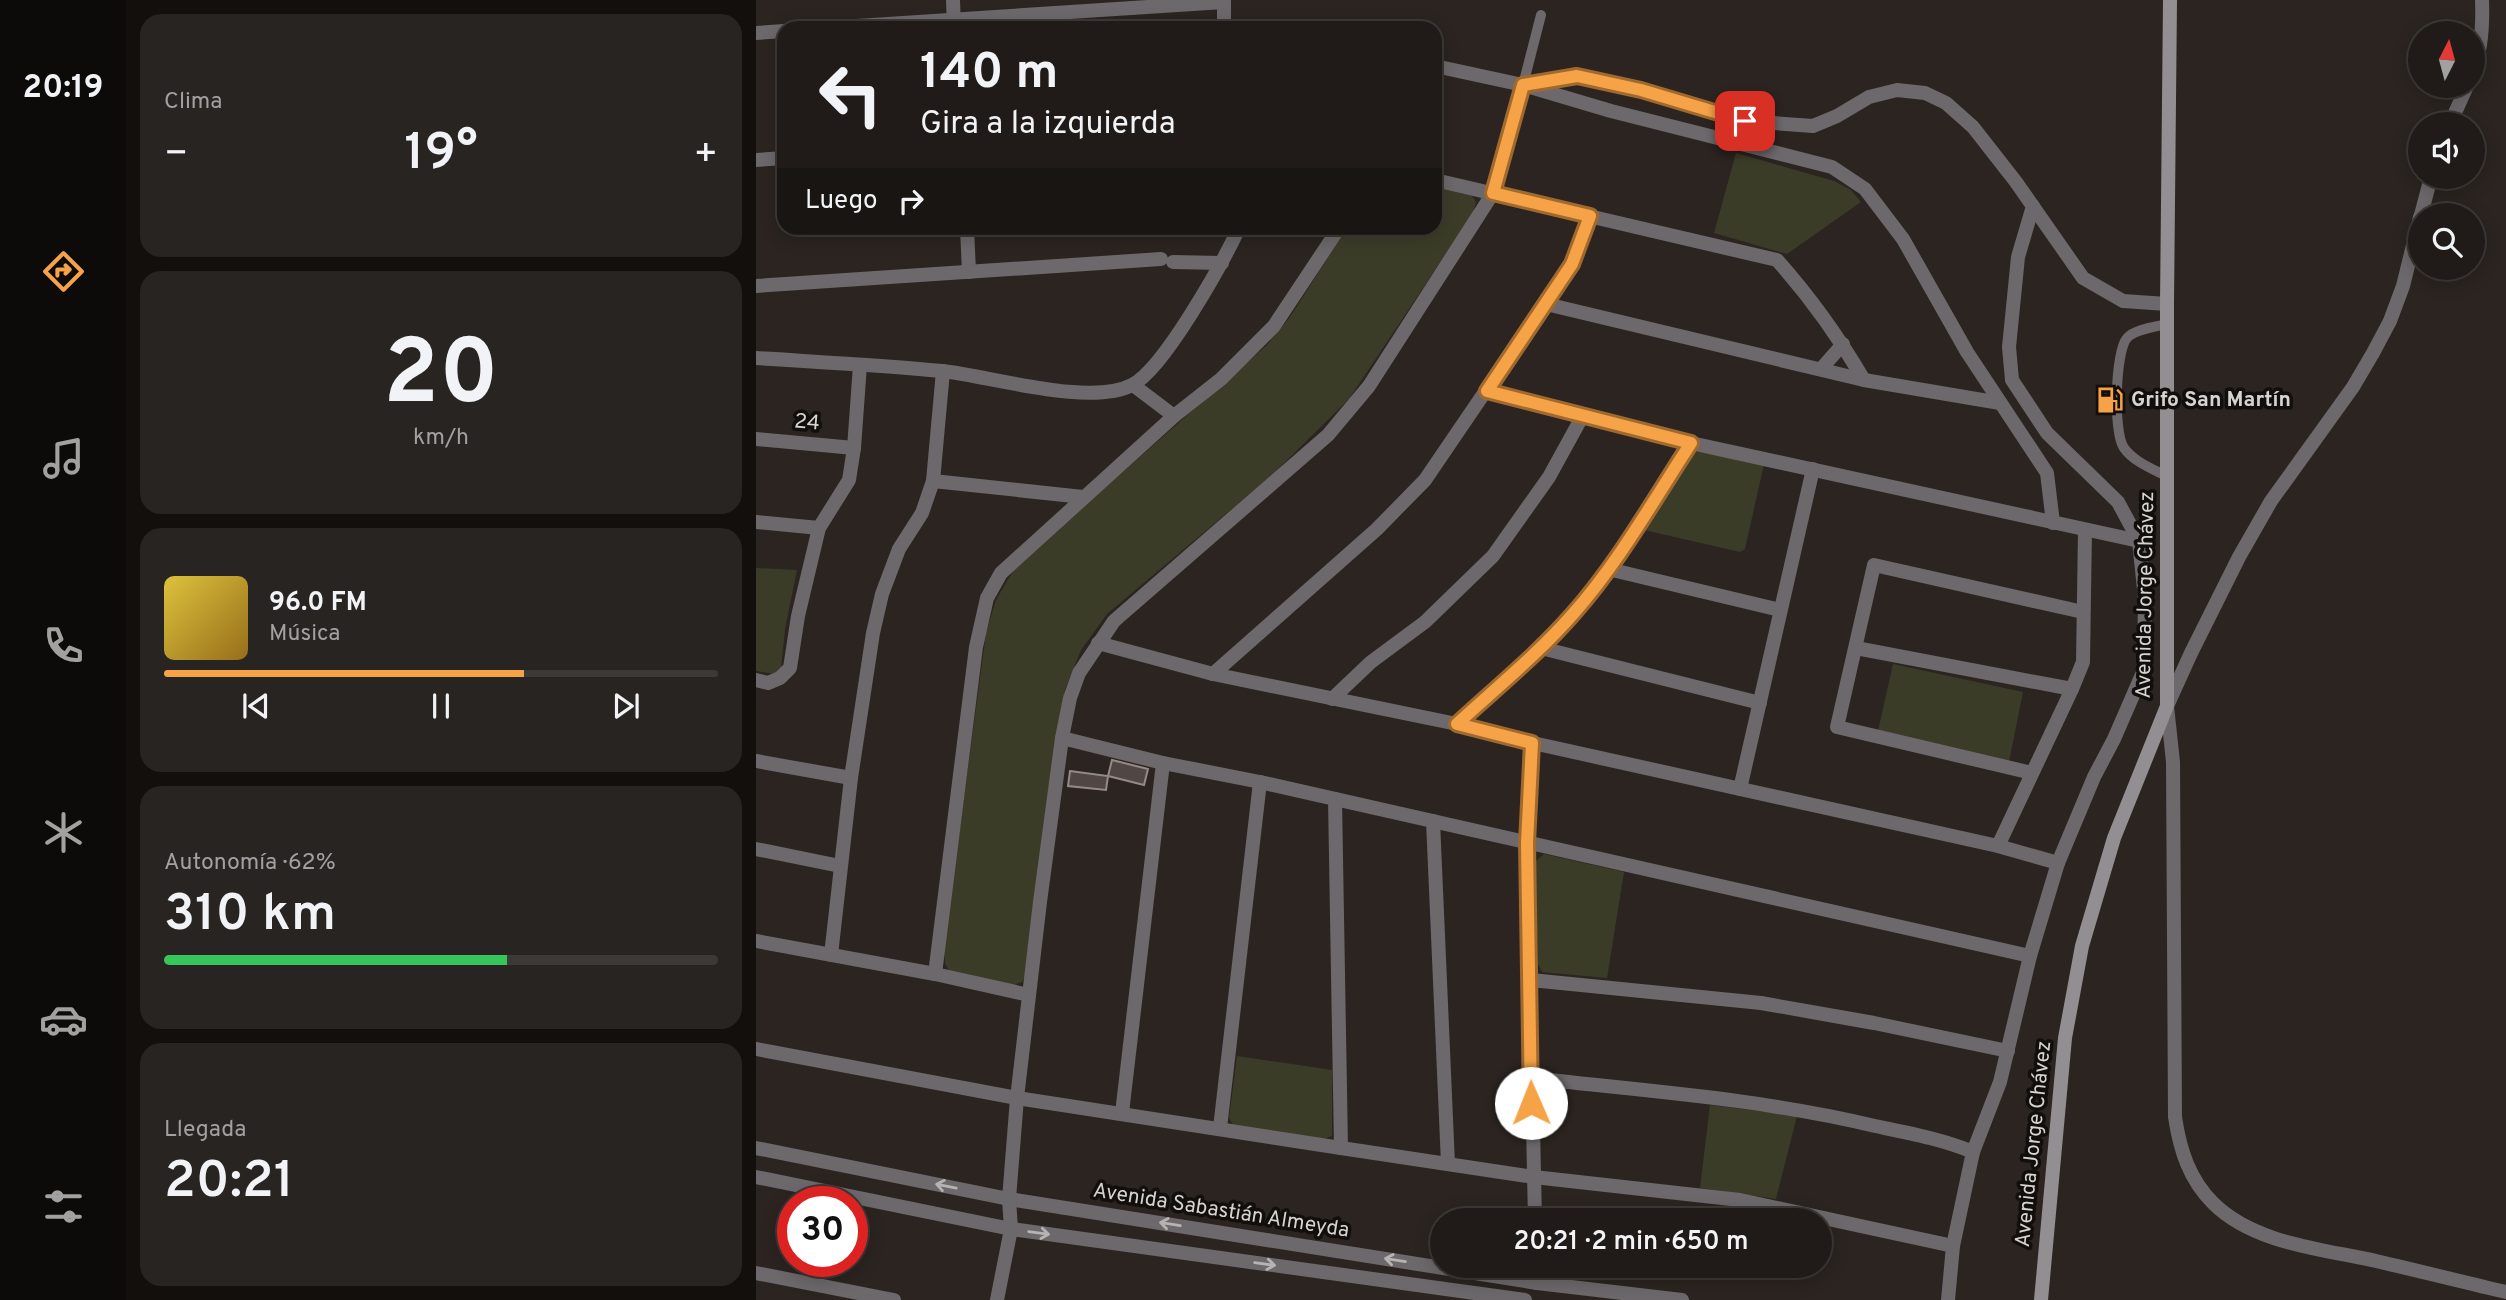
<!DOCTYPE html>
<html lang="es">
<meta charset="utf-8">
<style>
body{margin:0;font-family:Overpass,sans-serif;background:#282421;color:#f1f3f6;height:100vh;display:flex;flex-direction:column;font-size:26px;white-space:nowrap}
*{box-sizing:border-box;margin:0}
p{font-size:23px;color:#a2a1a2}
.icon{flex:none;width:38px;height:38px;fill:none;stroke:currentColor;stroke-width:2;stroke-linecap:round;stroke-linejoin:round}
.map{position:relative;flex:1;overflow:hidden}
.panel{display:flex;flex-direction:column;gap:14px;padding:14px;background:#120f0d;width:630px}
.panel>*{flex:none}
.hud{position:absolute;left:21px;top:21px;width:665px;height:214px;border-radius:21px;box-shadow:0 4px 18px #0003,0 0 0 2px #3d3937;background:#201b18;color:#f1f3f6;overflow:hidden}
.needle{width:46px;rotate:6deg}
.buttons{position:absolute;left:1652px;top:21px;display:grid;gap:14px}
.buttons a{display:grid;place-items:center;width:77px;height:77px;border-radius:50%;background:#201b18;box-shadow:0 4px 18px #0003,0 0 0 2px #3d3937;font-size:35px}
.speed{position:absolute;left:21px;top:1186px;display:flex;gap:14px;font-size:35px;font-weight:700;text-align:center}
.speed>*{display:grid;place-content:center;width:91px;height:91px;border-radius:50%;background:#201b18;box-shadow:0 4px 18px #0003,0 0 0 2px #3d3937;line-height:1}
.speed .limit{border:10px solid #d22;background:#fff;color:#111}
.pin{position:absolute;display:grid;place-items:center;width:60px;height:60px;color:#fff;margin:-30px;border-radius:14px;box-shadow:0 4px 10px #0006}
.me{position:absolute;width:77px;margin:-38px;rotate:359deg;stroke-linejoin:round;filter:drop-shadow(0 0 5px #0008)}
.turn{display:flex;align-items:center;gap:24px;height:147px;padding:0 28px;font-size:32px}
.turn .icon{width:91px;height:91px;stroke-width:2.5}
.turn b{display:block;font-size:49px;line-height:60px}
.then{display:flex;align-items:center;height:66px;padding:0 28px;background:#0003;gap:14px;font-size:26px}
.big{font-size:52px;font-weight:600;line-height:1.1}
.panel .tile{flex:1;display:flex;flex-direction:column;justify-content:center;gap:10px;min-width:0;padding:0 24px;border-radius:21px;background:#282421}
.panel .dial{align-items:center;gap:0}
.dial b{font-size:91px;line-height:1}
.song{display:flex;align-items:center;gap:21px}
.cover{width:84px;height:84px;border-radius:10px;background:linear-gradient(135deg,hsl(50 70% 55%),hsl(40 70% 35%))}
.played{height:7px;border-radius:4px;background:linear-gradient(90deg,#f6a247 65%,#3d3937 65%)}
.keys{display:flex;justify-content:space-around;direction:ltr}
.heat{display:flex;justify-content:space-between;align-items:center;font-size:38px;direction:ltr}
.charge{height:10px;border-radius:5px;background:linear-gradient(90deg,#34c759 62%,#3d3937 0)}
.trip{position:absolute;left:674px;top:1208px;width:402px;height:70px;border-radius:35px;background:#201b18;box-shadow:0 4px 18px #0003,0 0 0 2px #3d3937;font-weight:600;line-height:70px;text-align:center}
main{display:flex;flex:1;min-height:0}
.dock{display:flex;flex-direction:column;width:126px;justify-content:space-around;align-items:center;background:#0d0b0a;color:#a2a1a2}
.dock .icon{width:49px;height:49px}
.dock .current{color:#f6a247}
.dock b{font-size:32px;color:#f1f3f6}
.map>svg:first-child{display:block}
.green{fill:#3b3c28}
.building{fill:#504745;stroke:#948a87;stroke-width:2}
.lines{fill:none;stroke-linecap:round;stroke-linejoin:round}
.lane{stroke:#6c686b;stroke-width:10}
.street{stroke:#6c686b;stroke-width:14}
.secondary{stroke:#938e92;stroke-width:14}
.oneway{stroke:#b7b3b2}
.route-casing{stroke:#a0692e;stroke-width:18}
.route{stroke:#f6a247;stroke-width:12}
.labels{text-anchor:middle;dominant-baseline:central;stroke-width:7;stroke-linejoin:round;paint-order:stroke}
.poi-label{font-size:21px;font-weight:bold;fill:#d7d3d0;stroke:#110e0c;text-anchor:start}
.street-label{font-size:21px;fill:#d7d3d0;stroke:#110e0c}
</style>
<main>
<nav class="dock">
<b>20:19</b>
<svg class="icon current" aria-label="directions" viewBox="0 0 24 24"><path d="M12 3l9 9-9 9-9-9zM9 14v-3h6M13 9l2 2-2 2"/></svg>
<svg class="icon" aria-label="music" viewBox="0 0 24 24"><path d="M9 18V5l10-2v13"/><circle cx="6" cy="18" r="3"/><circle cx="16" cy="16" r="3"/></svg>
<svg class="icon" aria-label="phone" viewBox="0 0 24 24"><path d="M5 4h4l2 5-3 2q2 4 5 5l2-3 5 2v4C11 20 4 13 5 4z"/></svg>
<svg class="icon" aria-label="climate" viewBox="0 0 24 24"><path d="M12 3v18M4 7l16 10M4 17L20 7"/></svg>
<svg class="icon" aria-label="car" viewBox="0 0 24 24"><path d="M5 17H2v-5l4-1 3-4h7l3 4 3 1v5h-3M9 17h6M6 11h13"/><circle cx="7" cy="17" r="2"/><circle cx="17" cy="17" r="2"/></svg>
<svg class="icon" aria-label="filters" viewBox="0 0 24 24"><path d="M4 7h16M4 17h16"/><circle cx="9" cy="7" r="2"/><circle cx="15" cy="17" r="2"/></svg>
</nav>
<section class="panel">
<div class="tile"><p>Clima</p>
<div class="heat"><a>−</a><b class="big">19°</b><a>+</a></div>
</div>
<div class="tile dial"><b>20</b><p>km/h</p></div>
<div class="tile">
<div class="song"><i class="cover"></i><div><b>96.0 FM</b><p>Música</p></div></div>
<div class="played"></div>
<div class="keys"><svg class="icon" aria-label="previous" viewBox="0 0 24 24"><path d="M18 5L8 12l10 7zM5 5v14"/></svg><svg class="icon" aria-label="pause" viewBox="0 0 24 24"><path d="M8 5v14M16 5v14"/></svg><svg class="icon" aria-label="next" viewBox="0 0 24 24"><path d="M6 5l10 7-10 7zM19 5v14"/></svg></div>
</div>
<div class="tile"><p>Autonomía · 62%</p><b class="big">310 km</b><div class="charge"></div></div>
<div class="tile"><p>Llegada</p><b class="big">20:21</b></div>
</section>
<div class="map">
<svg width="1750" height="1300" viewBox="0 0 1750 1300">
<rect width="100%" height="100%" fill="#2b2420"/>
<g class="green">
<path d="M 980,153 L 1078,181 L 1095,190 L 1105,202 L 1031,254 L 958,233 Z"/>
<path d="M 679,187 L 716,196 L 720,202 L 717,213 L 593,399 L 516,475 L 351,614 L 325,650 L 309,689 L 303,721 L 269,977 L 266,982 L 255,986 L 194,973 L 189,963 L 188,949 L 230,633 L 240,600 L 260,566 L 511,345 L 534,317 L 591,228 L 679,228 Z"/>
<path d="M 947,449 L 1008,464 L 989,549 L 984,552 L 888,530 L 937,453 Z"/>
<path d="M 0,568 L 41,570 L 29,629 L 25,669 L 19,674 L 0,671 Z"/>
<path d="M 1137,664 L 1267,692 L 1253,762 L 1122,731 Z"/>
<path d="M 788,854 L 868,872 L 851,978 L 786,972 L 782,964 L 779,862 Z"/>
<path d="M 481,1056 L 576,1070 L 576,1136 L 565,1140 L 477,1125 L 473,1118 Z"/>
<path d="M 954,1105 L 1041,1116 L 1020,1199 L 944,1188 Z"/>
</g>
<g class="building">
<path d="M 356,760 L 392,769 L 388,785 L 352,776 Z"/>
<path d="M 314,771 L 352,776 L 350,790 L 312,786 Z"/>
<path d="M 57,1262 L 89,1262 L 87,1272 L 57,1267 Z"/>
</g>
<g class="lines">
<g class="lane">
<path d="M 767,85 L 785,15"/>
<path d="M 1411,324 C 1399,327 1379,329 1371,338 C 1359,352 1357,433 1368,448 C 1378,462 1397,469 1412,477"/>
</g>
<g class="street">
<path d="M 197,0 L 198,27"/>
<path d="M 468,0 L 468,28"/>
<path d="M 486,26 L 496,28"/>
<path d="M 70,28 L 468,2"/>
<path d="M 0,33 L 28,31"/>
<path d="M 679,66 L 767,85 L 855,111 L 1076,167 L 1109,189 L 1147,239 L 1211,352 L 1291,473 L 1297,523"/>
<path d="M 1717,72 C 1726,49 1727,25 1726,0"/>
<path d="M 773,84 L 821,76 L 885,90 L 989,121 L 1057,126 L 1081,116 L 1113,97 L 1141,90 L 1169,93 L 1190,103 L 1217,127 L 1260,182 L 1327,278 L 1367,301 L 1411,304"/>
<path d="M 1694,124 L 1711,86"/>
<path d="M 0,160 L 28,158"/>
<path d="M 679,180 L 1021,260 C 1054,297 1082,336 1108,380"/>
<path d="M 1665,215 L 1675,177"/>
<path d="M 1664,217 L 1647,286 L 1634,321 L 1617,353 L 1597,387 L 1515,501 L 1483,557 L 1435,653 L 1411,706 L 1417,762 L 1419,1117 C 1424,1150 1433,1179 1457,1203 C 1498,1244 1567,1249 1620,1261 C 1664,1271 1707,1282 1750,1292"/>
<path d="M 211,228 L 213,272"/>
<path d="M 417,262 L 466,263"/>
<path d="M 0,286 L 405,259"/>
<path d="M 790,304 L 1108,380 L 1244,403"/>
<path d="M 0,358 C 62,362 125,365 186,371 C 234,376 334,407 376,385 C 408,369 467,262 483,228"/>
<path d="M 1065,369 L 1087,344"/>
<path d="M 377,385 L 418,416"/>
<path d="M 731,391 L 935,443 L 1383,541"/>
<path d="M 0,439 L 98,448"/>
<path d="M 177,481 L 327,497"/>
<path d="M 0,522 L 63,528"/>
<path d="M 852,569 L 1024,610"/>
<path d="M 342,643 L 457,674 L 701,724 L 777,743 L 1242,846 L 1302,863"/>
<path d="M 785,648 L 1004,703"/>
<path d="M 1100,648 L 1316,689"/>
<path d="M 457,674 L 621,529 L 669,480 L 816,264 L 834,216"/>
<path d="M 0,680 L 12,683 L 24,678 L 34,668 L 42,616 L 63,528 L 93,480 L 98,448 L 104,365"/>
<path d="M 576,699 L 615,662 L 669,622 L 737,556 L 793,477 L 826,417"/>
<path d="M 701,724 C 740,688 782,654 817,614 C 863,562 898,501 935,443"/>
<path d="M 306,738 L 407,763 L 504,782 L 1274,956"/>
<path d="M 777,743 L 771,843 L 779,1220"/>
<path d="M 0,761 L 95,778"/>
<path d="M 1276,773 L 1081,727 L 1118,565 L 1327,612"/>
<path d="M 984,789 L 1057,469"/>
<path d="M 579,799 L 585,1148"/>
<path d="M 677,821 L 692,1164"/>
<path d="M 1242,846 L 1316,689 L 1327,662 L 1329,530"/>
<path d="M 0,849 L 84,866"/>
<path d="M 0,941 L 179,974 L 273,995"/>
<path d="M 75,955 L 95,778 L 117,633 L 126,594 L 143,549 L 166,513 L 177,481 L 187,371"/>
<path d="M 179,974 L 220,647 L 231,598 L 245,573 L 418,416 L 465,379 L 518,326 L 583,228"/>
<path d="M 775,980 L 1005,1003 L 1118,1023 L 1252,1051"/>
<path d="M 0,1049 L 261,1098 L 585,1148 L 778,1177 L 984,1200 L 1197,1246"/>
<path d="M 775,1078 C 890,1091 1007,1099 1119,1126 C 1153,1133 1186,1139 1217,1152"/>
<path d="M 366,1113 L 407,763"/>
<path d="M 464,1128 L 504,782"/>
<path d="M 0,1148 L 253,1199 L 781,1283 L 926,1300"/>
<path d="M 0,1177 L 255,1229 L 769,1300"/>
<path d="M 780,1265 L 781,1283"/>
<path d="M 0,1273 L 138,1300"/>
<path d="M 241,1300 L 255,1229 L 253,1199 L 261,1098 L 284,902 L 306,738 L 314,698 L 323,673 L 358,621 L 572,435 L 613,386 L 737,193 L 767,85"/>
<path d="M 1192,1300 L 1197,1246 L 1217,1152 L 1244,1082 L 1274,956 L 1302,863 L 1338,777 L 1358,739 L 1388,670 L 1389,599 L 1383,541 L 1362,502 L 1291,433 L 1256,380 L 1253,347 L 1262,257 L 1277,206"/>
</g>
<path class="secondary" d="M 1285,1300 L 1309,1038 L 1326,946 L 1358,838 L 1411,706 L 1411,304 L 1414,0"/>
</g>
<defs><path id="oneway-shaft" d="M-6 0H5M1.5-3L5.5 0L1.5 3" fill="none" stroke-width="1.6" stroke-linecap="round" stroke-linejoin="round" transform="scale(1.75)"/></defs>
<g class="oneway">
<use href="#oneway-shaft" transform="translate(190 1186) rotate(-169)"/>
<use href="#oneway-shaft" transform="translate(414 1224) rotate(-171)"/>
<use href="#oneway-shaft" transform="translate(283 1233) rotate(8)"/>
<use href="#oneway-shaft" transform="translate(639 1260) rotate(-171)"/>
<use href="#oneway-shaft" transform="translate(509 1264) rotate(8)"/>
</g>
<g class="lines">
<g class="route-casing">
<path id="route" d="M 775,1103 L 771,843 L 776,743 L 701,724 C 740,688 782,654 817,614 C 863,562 897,501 935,443 L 731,391 L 816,264 L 834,216 L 737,193 L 767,85 L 821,76 L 885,90 L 989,121"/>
</g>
<use href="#route" class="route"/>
</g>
<defs>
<g id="fuel-bare" transform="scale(2.1)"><path d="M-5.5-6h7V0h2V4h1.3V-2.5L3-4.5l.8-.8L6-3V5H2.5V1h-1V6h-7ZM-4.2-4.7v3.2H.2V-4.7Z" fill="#f6a247" stroke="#110e0c" stroke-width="2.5" paint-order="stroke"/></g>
</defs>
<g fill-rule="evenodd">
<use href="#fuel-bare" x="1354" y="400"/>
</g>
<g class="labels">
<g class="poi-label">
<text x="1375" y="400">Grifo San Martín</text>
</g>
<g class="street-label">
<text transform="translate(51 423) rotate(5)">24</text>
<text transform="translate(1390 595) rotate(-89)">Avenida Jorge Chávez</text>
<text transform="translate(1278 1144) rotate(-84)">Avenida Jorge Chávez</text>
<text transform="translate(465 1211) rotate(9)">Avenida Sabastián Almeyda</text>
</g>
</g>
</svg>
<div class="buttons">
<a><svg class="needle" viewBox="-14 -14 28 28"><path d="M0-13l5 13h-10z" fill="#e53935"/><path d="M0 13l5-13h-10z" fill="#a2a1a2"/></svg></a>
<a><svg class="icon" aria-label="sound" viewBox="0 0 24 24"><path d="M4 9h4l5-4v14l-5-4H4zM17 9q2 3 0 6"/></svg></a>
<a><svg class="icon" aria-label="search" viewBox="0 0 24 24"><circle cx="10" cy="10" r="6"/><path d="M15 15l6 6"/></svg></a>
</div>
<div class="speed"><div class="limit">30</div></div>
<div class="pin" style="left:989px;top:121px;background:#d93025"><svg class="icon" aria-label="arrive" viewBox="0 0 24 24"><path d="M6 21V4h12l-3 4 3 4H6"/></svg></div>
<svg class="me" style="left:775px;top:1103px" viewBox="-20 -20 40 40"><circle r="19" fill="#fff"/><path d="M0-13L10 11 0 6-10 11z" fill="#f6a247"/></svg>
<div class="trip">20:21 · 2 min · 650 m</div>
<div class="hud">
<div class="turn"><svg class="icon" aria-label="left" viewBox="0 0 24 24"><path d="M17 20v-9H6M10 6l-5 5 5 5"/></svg><div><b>140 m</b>Gira a la izquierda</div></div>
<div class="then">Luego<svg class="icon" aria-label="right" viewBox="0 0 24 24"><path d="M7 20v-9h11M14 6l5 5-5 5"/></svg></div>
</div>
</div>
</main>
